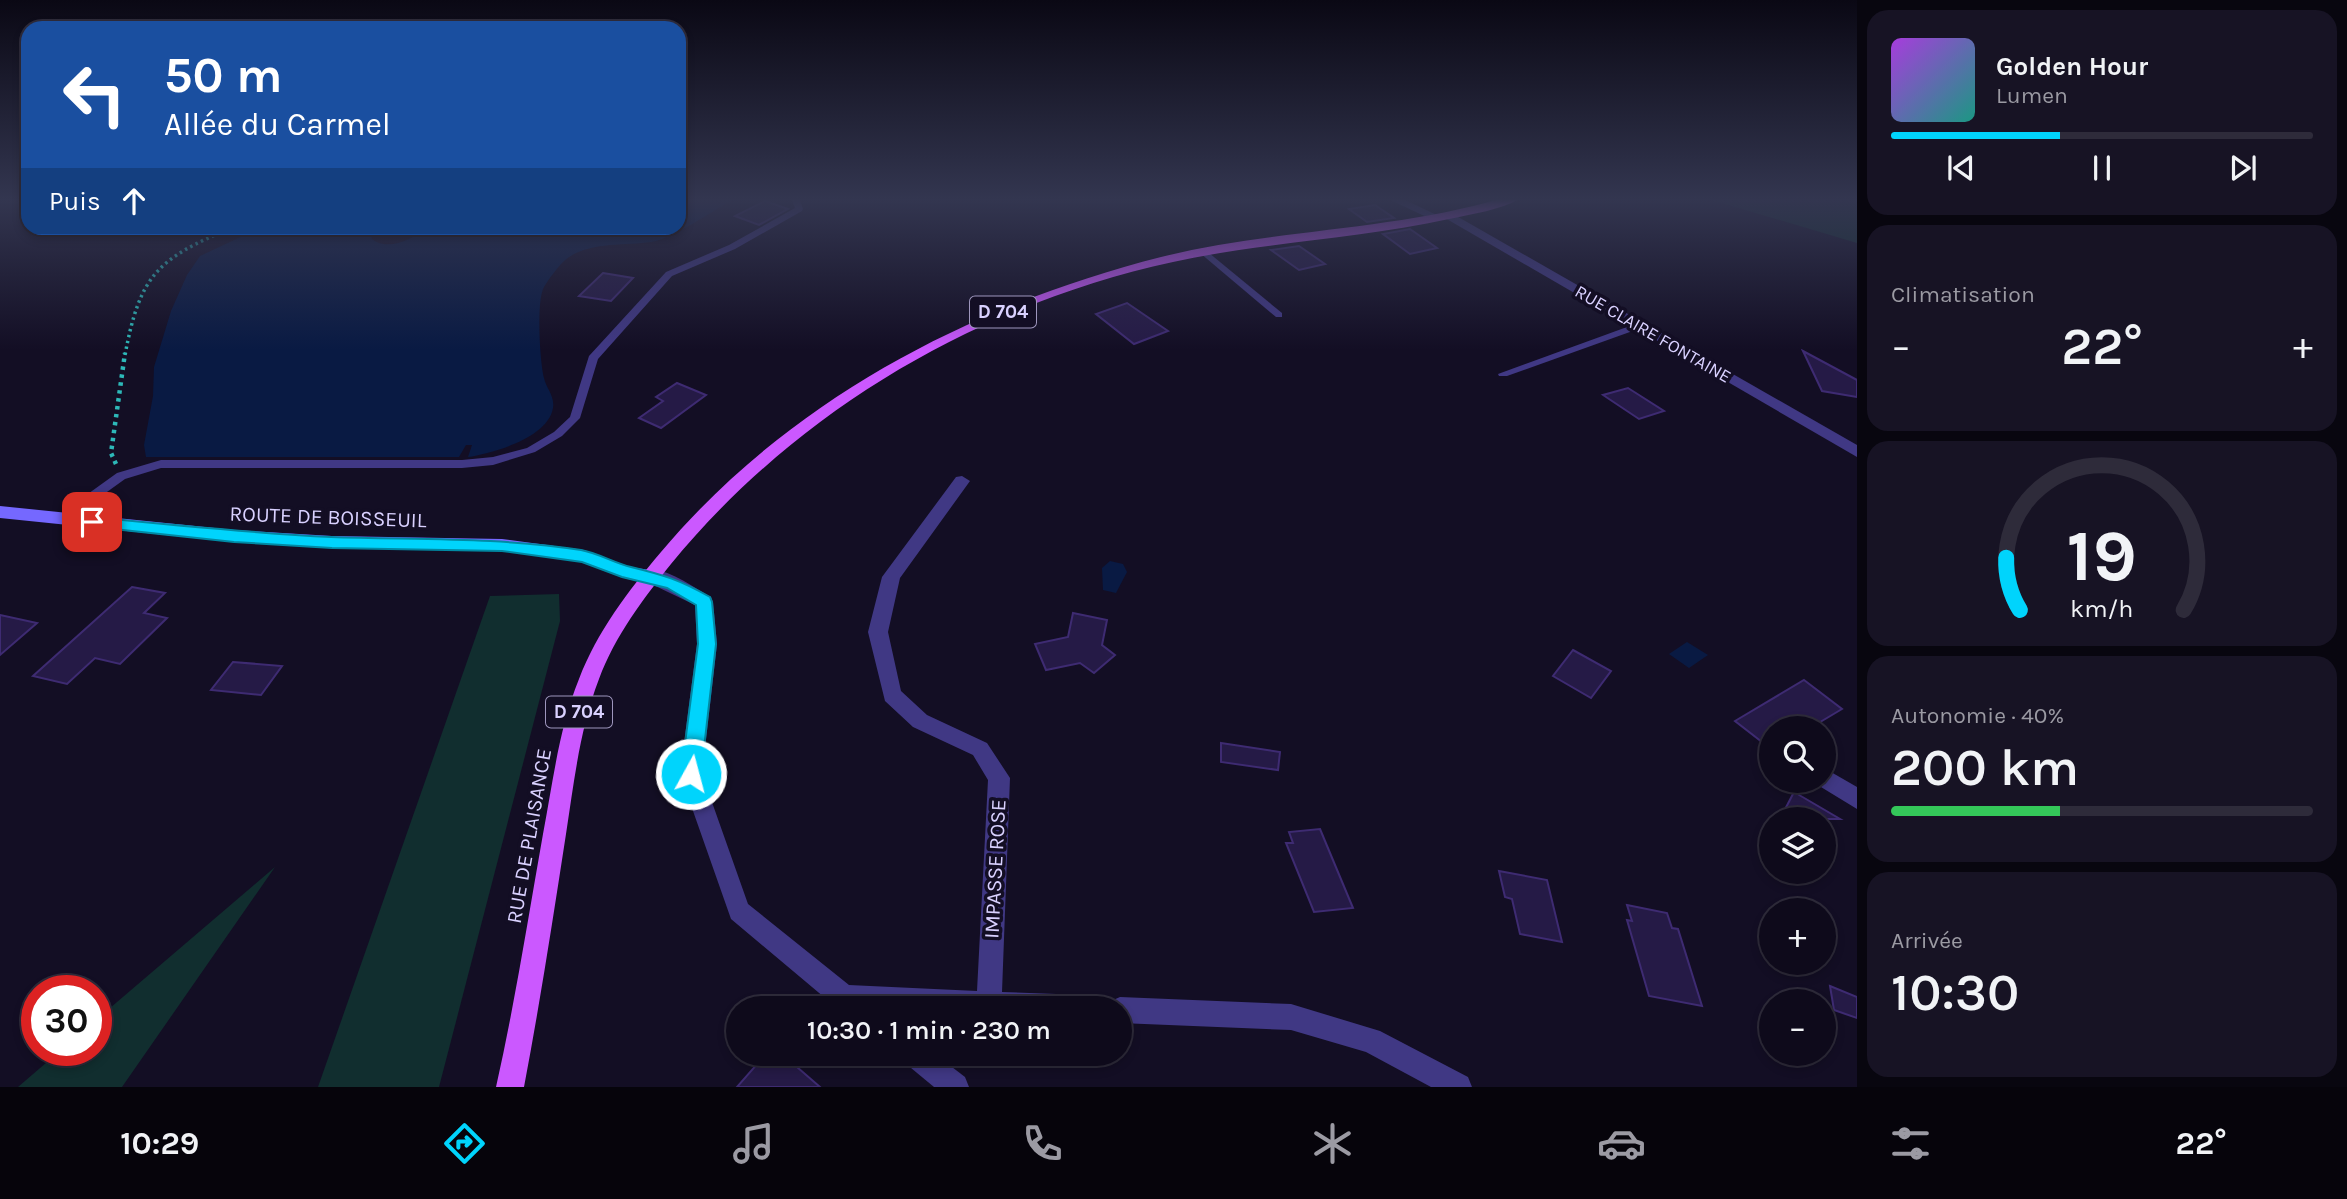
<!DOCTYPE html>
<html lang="fr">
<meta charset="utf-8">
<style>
body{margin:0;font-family:Karla,sans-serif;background:#171324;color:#f1f3f6;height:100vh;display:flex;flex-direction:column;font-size:26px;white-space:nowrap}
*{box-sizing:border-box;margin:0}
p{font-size:23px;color:#9b9aa3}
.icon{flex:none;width:38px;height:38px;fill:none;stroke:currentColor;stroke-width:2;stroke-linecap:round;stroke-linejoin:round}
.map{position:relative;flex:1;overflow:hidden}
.panel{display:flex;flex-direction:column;gap:10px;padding:10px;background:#08060f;width:490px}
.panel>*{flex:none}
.guide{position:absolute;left:21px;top:21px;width:665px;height:214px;border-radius:21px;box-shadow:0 4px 10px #0003,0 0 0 2px #2e2b3a;background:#1a4fa0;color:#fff;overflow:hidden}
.controls{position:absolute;left:1759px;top:716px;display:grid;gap:14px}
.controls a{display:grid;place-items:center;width:77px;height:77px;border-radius:50%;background:#0e0a1b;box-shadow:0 4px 10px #0003,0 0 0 2px #2e2b3a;font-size:35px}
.speed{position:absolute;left:21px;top:975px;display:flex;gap:14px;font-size:35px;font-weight:700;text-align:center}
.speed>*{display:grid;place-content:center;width:91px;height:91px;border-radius:50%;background:#0e0a1b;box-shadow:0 4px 10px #0003,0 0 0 2px #2e2b3a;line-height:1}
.speed .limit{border:10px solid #d22;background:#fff;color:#111}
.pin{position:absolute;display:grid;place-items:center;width:60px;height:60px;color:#fff;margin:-30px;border-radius:14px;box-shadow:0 4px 10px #0006}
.me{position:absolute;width:77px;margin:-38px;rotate:7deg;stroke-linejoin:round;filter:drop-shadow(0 0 5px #0008)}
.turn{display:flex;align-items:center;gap:24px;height:147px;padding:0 28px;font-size:32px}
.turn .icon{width:91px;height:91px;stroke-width:2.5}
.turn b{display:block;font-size:49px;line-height:60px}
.then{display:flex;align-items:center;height:66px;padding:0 28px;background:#0003;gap:14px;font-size:26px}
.big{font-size:52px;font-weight:600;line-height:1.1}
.panel .widget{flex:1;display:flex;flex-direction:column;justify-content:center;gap:10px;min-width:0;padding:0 24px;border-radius:21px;background:#171324}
.panel .dial{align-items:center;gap:0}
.dial svg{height:182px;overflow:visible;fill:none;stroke:#2e2b3a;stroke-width:7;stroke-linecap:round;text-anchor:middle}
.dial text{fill:#f1f3f6;stroke:none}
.song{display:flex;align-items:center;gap:21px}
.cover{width:84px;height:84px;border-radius:10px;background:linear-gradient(135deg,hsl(280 70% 55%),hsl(170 70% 35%))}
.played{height:7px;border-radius:4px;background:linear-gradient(90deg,#00d4fc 40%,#2e2b3a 40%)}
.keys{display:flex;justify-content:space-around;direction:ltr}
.heat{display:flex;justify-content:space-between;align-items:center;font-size:38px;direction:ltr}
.charge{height:10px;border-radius:5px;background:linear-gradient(90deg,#34c759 40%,#2e2b3a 0)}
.trip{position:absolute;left:726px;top:996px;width:406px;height:70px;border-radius:35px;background:#0e0a1b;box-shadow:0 4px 10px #0003,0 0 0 2px #2e2b3a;font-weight:600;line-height:70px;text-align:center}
.tabs{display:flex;height:112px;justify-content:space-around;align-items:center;background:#06040b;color:#9b9aa3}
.tabs .icon{width:49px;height:49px}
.tabs .on{color:#00d4fc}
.tabs b{font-size:32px;color:#f1f3f6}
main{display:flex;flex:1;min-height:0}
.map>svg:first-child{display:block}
.green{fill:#112e2f}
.water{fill:#091a43}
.building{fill:#251a46;stroke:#3e2b72;stroke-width:2}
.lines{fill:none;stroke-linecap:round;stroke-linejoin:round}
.path-far1{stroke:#2db8b8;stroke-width:3.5;stroke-dasharray:2.5 3.5;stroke-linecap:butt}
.path{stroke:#2db8b8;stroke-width:4.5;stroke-dasharray:3.5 4.5;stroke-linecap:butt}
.service{fill:#403884;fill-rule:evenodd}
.minor{fill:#403884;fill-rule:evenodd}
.secondary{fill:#7568ff;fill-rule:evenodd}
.primary{fill:#cb58ff;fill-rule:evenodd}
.route{fill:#00d4fc;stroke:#008aa4;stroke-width:2}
.labels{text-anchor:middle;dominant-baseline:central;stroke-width:7;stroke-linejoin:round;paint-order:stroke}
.far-street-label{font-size:18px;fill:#d9d1ff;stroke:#130e24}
.shield{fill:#130e24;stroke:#9e96bd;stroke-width:2}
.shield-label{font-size:19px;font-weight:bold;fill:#d9d1ff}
.street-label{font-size:21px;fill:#d9d1ff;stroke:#130e24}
</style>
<main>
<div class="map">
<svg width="1857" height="1087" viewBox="0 0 1857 1087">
<rect width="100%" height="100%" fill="#130e24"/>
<g class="green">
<path d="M 1705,198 L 1857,198 L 1857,243 Z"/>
<path d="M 559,594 L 560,621 L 439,1087 L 318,1087 L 490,596 Z"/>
<path d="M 275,867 L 122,1087 L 18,1087 L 61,1050 L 96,1050 L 96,1020 Z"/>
</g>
<g class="water">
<path d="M 679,198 L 736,198 C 715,209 673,239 651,242 C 624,246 585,241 563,262 C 557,268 548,280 544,287 C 536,301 540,362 544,378 C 546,388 555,396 553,408 C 548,438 493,453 468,457 L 472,445 L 466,445 L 459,457 L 146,457 L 144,445 L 153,396 L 154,367 L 171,311 L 187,275 L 200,256 L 260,228 L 381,228 L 371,238 C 387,253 414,238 428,228 L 679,228 Z"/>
<path d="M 1110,561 L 1123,564 L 1127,572 L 1116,593 L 1103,590 L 1102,568 Z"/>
<path d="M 1687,642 L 1708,655 L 1689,668 L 1669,654 Z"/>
</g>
<g class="building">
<path d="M 765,201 L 788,209 L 759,225 L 735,216 Z"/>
<path d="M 1375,205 L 1394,218 L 1367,222 L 1349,209 Z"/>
<path d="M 1410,229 L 1437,248 L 1410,254 L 1383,234 Z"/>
<path d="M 1299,246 L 1325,264 L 1299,270 L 1271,250 Z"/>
<path d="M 603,273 L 633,278 L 611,301 L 579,296 Z"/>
<path d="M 1127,303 L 1168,331 L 1134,344 L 1096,314 Z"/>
<path d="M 1803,351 L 1857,380 L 1857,397 L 1822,391 Z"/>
<path d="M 677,383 L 706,395 L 661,428 L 639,418 L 663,401 L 656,397 Z"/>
<path d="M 1628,388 L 1664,411 L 1639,419 L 1603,395 Z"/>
<path d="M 132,587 L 165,593 L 144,613 L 167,618 L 120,664 L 95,658 L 67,684 L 33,676 Z"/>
<path d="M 1073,613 L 1107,620 L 1102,645 L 1115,655 L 1094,673 L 1080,663 L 1046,670 L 1035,644 L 1068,637 Z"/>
<path d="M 0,615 L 37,623 L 0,655 Z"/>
<path d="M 1573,650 L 1611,671 L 1591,698 L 1553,676 Z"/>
<path d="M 233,662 L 282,666 L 261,695 L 211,690 Z"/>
<path d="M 1804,680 L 1842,709 L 1810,728 L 1771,728 L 1771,749 L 1735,721 Z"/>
<path d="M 1221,743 L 1280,752 L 1278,770 L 1221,762 Z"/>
<path d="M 1794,792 L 1840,819 L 1780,819 Z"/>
<path d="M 1320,829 L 1325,841 L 1353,908 L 1314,912 L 1286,843 L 1293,843 L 1289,832 Z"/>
<path d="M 1499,871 L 1547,880 L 1562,942 L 1520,934 L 1512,899 L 1505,897 Z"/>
<path d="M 1627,905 L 1667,913 L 1672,928 L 1678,929 L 1702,1006 L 1649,996 L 1627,920 L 1632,921 Z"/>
<path d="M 1830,986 L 1857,997 L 1857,1018 L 1834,1010 Z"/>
<path d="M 766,1054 L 782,1054 L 820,1087 L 737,1087 Z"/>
</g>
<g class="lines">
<path class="path-far1" d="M 125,355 C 140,275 157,259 231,228"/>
<path class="path" d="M 116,464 L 111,453 L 125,353"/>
<g class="service">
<path d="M 791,198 L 799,198 L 803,209 L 802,211 L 735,249 L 672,276 L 598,359 L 580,418 L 562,436 L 535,452 L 493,465 L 462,468 L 161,468 L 125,479 L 93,502 L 72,522 L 64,522 L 62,519 L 85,496 L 117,473 L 161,460 L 462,460 L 493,457 L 527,448 L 554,432 L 570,417 L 589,356 L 666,272 L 729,245 L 795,208 Z"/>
<path d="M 1203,248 L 1282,313 L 1282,317 L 1276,317 L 1200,253 L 1200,249 Z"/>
<path d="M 1638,323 L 1643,326 L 1641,328 L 1507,376 L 1499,376 L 1498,374 Z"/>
</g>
<g class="minor">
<path d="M 1386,198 L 1401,198 L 1443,218 L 1433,220 Z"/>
<path d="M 1445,214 L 1453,214 L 1857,445 L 1857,457 L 1445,218 Z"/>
<path d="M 962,476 L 970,481 L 900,578 L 888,632 L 901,691 L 927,715 L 987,743 L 1010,778 L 1002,992 L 1083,995 L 1092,999 L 1096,1008 L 837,1008 L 731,919 L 680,774 L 697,644 L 695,605 L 645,581 L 642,576 L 645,571 C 665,565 694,588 711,597 L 713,602 L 717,644 L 702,774 L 748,904 L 849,985 L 977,991 L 988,780 L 973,755 L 913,727 L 885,701 L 868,632 L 882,577 L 956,477 Z"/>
<path d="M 1824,768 L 1857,787 L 1857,809 L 1816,784 L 1815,780 L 1824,780 Z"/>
<path d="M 1120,997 L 1291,1004 L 1380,1031 L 1468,1077 L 1472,1087 L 1431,1087 L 1366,1052 L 1291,1030 L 1120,1023 L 1120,1008 L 1108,1008 L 1111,1001 Z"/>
<path d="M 901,1054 L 935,1054 L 965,1077 L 969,1087 L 934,1087 L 905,1063 Z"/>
</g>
<path class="secondary" d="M 0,506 L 234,530 L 332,536 L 502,539 L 584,550 L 630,567 L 657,571 L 660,576 L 657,581 L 651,582 L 628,579 L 582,562 L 502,551 L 332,548 L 234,542 L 0,518 Z"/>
<path class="primary" d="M 1503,198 L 1521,198 C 1501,210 1472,214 1449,219 C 1358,239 1264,242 1173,262 C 979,304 796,411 671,564 C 643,599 615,636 599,679 C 580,728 574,782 566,834 C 553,918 540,1003 524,1087 L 496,1087 C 515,1003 528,918 543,834 C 553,782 559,728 579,679 C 597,632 628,591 661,552 C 789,400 969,306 1161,257 C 1274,229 1391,231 1503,198 Z"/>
</g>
<linearGradient id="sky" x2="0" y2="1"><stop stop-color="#0a0814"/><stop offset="0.57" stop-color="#333650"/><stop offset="1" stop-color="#333650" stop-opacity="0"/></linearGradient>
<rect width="1857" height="350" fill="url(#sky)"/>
<path class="route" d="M 92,517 C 171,525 251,533 331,537 C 415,540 498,537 581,550 C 598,553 614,563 631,567 C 664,575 680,580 710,597 L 712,602 L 716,644 L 701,774 L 698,779 L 691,782 L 684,779 L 681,774 L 698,644 L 696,605 L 667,588 L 622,577 L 582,562 L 502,551 L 332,548 L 234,542 L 86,526 L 84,522 Z"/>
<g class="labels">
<g class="far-street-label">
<text transform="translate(1653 334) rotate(30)">RUE CLAIRE FONTAINE</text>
</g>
<g class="shield">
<rect x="970" y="296.5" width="66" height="31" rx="5"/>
<rect x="546" y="696.5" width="66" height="31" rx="5"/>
</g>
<g class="shield-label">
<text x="1003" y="312">D 704</text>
<text x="579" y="712">D 704</text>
</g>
<g class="street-label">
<text transform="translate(328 517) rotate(2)">ROUTE DE BOISSEUIL</text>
<text transform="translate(529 836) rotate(-80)">RUE DE PLAISANCE</text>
<text transform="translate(995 869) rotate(-87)">IMPASSE ROSE</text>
</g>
</g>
</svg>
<div class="controls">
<a><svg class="icon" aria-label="search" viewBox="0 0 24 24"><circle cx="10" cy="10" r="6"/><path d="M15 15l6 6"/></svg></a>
<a><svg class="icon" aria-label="layers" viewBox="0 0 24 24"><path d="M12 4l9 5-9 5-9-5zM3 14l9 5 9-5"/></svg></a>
<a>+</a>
<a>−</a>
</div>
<div class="speed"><div class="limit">30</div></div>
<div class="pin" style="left:92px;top:522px;background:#d93025"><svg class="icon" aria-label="arrive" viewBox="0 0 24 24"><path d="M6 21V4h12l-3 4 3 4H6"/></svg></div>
<svg class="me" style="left:691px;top:774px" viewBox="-20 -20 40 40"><circle r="17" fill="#00d4fc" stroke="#fff" stroke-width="3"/><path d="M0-11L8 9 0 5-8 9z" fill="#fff"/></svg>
<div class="trip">10:30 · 1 min · 230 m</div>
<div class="guide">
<div class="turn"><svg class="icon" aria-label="left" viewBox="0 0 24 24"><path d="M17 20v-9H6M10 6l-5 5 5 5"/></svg><div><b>50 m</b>Allée du Carmel</div></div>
<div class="then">Puis<svg class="icon" aria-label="ahead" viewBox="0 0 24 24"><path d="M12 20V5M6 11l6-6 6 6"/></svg></div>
</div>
</div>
<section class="panel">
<div class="widget">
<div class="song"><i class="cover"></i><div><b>Golden Hour</b><p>Lumen</p></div></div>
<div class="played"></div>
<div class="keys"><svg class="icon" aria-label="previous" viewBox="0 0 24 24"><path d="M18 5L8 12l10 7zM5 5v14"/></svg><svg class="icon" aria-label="pause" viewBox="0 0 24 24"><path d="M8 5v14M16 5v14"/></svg><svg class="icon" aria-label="next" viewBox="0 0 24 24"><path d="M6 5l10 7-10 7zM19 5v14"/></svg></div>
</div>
<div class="widget"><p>Climatisation</p>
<div class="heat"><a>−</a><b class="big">22°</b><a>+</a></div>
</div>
<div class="widget dial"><svg viewBox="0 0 100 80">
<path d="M14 69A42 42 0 1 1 86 69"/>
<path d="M14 69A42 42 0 0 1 8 46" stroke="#00d4fc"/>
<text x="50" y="56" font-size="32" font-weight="700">19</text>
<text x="50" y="72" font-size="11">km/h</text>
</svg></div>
<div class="widget"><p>Autonomie · 40%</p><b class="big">200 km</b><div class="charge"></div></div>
<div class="widget"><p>Arrivée</p><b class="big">10:30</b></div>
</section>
</main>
<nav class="tabs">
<b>10:29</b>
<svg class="icon on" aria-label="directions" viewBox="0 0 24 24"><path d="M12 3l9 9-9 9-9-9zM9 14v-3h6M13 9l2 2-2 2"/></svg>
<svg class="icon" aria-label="music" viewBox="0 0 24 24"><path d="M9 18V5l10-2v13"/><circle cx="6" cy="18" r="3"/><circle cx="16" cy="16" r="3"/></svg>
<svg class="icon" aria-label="phone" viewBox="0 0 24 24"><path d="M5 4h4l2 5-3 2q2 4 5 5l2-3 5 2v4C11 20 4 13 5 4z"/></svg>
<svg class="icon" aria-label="climate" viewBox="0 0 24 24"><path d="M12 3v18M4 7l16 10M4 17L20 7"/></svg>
<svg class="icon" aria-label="car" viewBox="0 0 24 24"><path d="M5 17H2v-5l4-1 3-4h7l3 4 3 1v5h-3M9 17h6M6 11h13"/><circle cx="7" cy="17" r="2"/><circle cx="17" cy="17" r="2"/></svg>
<svg class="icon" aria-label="filters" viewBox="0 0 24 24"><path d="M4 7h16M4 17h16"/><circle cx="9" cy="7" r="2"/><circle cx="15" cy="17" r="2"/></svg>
<b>22°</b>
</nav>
